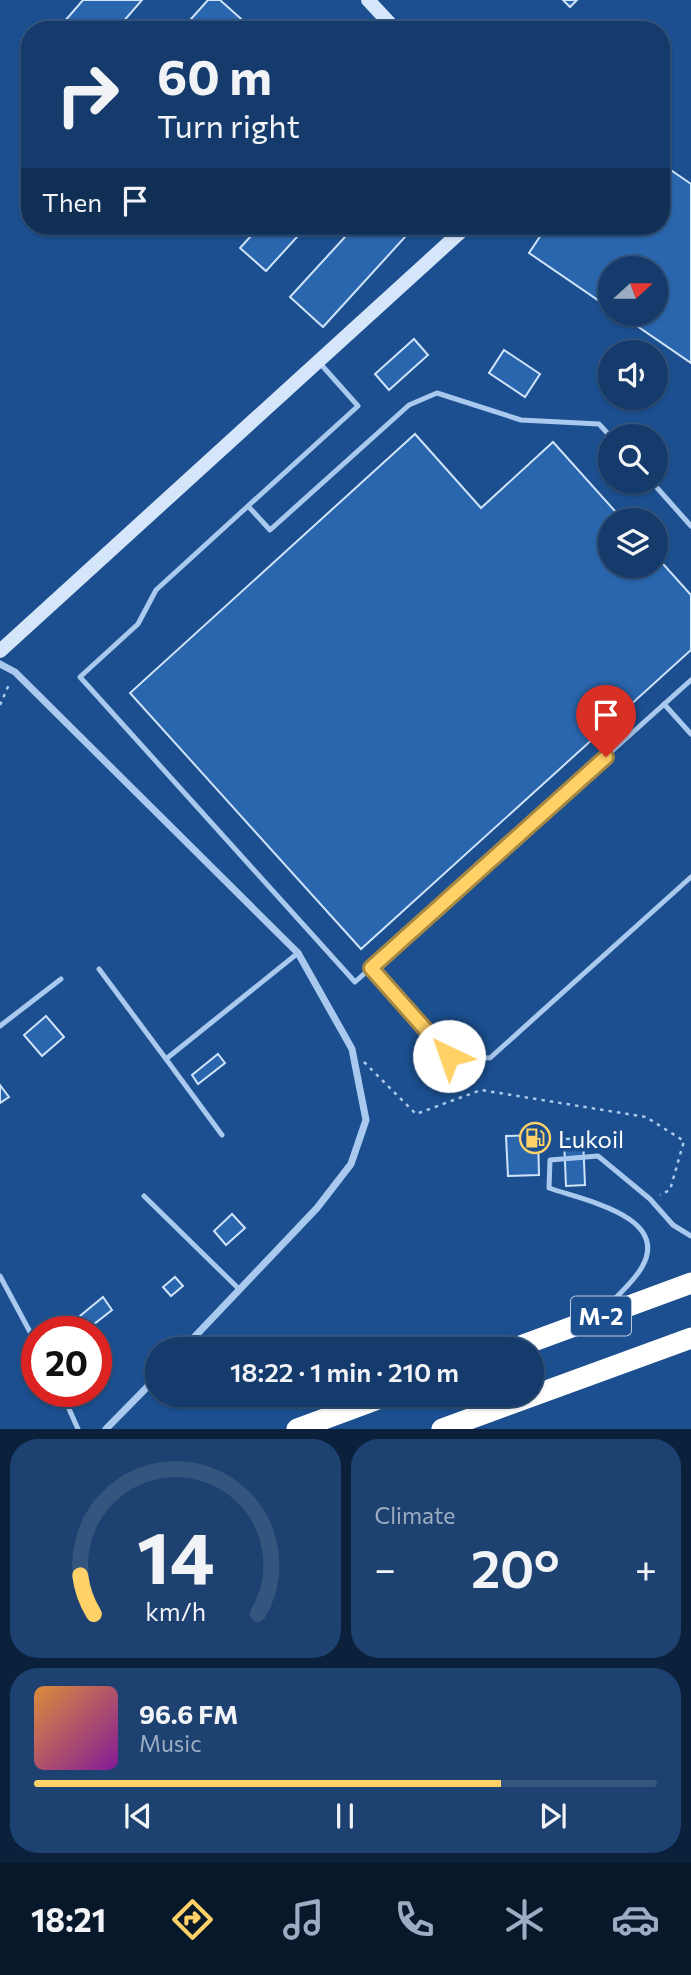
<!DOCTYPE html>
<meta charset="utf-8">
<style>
body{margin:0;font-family:Commissioner,sans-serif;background:#1d4271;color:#f1f3f6;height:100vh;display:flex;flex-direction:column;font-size:26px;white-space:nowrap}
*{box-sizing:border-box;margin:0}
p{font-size:23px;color:#9dadc1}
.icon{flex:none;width:38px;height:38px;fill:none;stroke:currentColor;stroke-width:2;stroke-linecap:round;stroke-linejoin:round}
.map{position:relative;height:1429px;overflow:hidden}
.sheet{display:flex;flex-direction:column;gap:10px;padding:10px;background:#0b203b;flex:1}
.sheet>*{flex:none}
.top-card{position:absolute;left:21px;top:21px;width:649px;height:214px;border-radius:28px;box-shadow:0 2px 5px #0004,0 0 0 2px #33557e;background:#143b6b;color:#f1f3f6;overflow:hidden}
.needle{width:46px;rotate:69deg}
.controls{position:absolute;left:598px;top:256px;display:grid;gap:14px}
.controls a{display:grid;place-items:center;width:70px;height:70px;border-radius:50%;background:#143b6b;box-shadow:0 2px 5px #0004,0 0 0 2px #33557e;font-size:35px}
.speed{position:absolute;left:21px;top:1316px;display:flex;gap:14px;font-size:35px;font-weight:700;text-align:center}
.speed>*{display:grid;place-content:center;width:91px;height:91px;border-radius:50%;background:#143b6b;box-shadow:0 2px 5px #0004,0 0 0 2px #33557e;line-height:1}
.speed .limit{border:10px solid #d22;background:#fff;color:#111}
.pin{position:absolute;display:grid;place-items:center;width:60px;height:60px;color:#fff;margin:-72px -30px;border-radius:50% 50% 50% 0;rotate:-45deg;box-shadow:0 0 7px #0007}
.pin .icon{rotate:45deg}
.me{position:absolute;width:77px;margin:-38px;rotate:318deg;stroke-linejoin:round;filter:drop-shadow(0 0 5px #0008)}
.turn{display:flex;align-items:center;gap:24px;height:147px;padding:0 21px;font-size:32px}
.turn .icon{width:91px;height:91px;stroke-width:2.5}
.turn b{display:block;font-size:49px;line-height:60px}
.then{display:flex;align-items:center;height:66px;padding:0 21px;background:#0003;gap:14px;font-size:26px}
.big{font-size:52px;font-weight:600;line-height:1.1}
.sheet .tile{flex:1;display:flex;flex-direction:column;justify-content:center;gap:10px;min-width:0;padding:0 24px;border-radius:28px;background:#1d4271}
.sheet .dial{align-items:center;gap:0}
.dial svg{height:182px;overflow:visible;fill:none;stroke:#33557e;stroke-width:7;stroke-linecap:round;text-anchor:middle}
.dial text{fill:#f1f3f6;stroke:none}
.song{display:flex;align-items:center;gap:21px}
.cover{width:84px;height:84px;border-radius:10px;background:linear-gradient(135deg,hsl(30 70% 55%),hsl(290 70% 35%))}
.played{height:7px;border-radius:4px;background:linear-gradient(90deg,#ffd166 75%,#33557e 75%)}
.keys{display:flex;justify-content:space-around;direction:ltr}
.heat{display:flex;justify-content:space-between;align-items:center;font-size:38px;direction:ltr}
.sheet .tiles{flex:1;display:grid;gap:10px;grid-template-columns:1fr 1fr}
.tile:last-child{grid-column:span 2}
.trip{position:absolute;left:145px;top:1337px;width:399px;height:70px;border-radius:35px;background:#143b6b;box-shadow:0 2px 5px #0004,0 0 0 2px #33557e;font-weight:600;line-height:70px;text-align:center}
.dock{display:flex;height:112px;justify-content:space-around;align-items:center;background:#08182b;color:#9dadc1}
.dock .icon{width:49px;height:49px}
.dock .selected{color:#ffd166}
.dock b{font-size:32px;color:#f1f3f6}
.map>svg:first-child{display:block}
.building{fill:#2a66ad;stroke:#cfe3fa;stroke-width:2}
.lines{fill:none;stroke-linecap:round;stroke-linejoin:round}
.path{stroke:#a9c9ee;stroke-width:2.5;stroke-dasharray:3.5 5;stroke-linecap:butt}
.lane{stroke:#a9c9ee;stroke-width:5}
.street{stroke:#a9c9ee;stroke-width:7}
.secondary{stroke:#d6e6fa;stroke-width:14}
.highway{stroke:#fff;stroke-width:21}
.route-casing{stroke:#a68842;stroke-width:18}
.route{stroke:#ffd166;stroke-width:12}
.labels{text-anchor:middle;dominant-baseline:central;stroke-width:7;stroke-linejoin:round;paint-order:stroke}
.shield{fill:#1b4f8f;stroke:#bbcadd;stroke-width:2}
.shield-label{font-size:23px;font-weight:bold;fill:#fff}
.poi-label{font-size:24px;fill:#fff;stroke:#1b4f8f;text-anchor:start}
</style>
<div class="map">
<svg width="691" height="1429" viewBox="0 0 691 1429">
<rect width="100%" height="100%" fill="#1b4f8f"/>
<g class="building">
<path d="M 83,0 L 142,0 L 116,30 L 57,30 Z"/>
<path d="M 208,0 L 220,0 L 248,25 L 244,30 L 181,30 Z"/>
<path d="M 563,0 L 577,0 L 570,7 Z"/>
<path d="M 662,164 L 691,184 L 691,363 L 618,313 L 656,313 L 656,268 L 611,268 L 611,309 L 529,253 L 547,226 L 662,226 Z"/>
<path d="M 260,226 L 307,226 L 266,271 L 240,248 Z"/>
<path d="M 355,226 L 415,226 L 323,327 L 290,297 Z"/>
<path d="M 414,339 L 428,355 L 389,390 L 375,374 Z"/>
<path d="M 504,350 L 540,374 L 525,397 L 489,373 Z"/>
<path d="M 415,434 L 481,508 L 553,442 L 623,520 L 611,520 L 611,565 L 656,565 L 656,556 L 691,595 L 691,650 L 361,949 L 130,693 Z"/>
<path d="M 46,1016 L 64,1037 L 42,1056 L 24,1035 Z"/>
<path d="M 218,1054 L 225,1063 L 198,1084 L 192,1075 Z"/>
<path d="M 0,1085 L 9,1097 L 0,1103 Z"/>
<path d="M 538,1135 L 539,1175 L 508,1176 L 506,1136 Z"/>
<path d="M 583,1138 L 585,1185 L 566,1186 L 564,1139 Z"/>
<path d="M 232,1214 L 245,1228 L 226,1245 L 214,1231 Z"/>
<path d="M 175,1277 L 183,1286 L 171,1296 L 163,1287 Z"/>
<path d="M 103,1297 L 112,1310 L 89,1328 L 80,1316 Z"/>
</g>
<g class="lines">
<g class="path">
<path d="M 0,705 L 10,682"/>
<path d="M 364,1062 L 416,1114 L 481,1090 L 646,1117 L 684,1141 L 670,1190 L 660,1195"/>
</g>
<g class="lane">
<path d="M 318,361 L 358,406 L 248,506 L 270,530 L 409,405 L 437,393 L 521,420 L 599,424 L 611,437"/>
<path d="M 651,481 L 691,526"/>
<path d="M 248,506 L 156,590 L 138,624 L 80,677 L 355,982 L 691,680"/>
<path d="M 664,704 L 691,734"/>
<path d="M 371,968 L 449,1056 L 490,1058 L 691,877"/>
<path d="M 99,969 L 166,1059"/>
<path d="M 0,1026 L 61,979"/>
<path d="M 222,1135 L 166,1059 L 298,953"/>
<path d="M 144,1196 L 240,1290"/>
<path d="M 0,1276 L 37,1345"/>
<path d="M 610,1304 C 620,1293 635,1280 642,1267 C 671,1216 582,1200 549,1188 L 550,1160 L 598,1156 L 650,1199 L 673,1225 L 691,1236"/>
<path d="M 61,1391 L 78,1429"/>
</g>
<g class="street">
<path d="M 0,664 L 15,672 L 298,953 L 352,1049 L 366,1120 L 351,1164 L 317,1208 L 183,1349"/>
<path d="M 106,1429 L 158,1376"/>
</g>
<g class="secondary">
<path d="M 368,0 L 396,30"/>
<path d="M 0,651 L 467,226"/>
</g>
<g class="highway">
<path d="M 512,1349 L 691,1283"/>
<path d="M 297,1429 L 389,1395"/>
<path d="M 442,1429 L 691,1338"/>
</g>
</g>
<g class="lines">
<g class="route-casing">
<path id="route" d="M 449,1056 L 371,968 L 606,757"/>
</g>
<use href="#route" class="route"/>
</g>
<defs>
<g id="fuel-ring" transform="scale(1.575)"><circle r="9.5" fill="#1b4f8f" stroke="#ffd166" stroke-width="1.5"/><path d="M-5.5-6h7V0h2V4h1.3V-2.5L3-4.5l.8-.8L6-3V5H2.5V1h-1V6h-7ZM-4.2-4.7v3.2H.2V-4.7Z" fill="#ffd166"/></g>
</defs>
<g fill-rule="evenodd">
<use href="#fuel-ring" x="535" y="1138"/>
</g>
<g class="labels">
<rect class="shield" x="571" y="1296.5" width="60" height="39" rx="5"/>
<g class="shield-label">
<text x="601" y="1316">М-2</text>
</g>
<g class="poi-label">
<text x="558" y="1138">Lukoil</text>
</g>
</g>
</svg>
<div class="controls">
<a><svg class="needle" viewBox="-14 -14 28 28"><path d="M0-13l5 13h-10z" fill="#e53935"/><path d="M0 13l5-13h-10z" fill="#9dadc1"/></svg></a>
<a><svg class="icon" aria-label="sound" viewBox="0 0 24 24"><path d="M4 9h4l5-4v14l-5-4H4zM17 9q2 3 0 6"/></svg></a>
<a><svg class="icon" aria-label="search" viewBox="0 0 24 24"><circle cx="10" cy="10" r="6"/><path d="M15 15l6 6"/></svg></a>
<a><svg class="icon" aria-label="layers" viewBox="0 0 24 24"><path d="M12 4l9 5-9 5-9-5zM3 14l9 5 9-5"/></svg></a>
</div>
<div class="speed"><div class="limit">20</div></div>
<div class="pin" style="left:606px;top:757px;background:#d93025"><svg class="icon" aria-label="arrive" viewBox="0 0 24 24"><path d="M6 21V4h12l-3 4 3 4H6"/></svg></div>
<svg class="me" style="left:449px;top:1056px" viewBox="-20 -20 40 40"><circle r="19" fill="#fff"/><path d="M0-13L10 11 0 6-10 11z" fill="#ffd166"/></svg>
<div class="trip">18:22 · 1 min · 210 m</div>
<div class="top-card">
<div class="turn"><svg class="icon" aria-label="right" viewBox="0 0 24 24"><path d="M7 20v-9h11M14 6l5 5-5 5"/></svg><div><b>60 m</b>Turn right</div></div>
<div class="then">Then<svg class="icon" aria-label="arrive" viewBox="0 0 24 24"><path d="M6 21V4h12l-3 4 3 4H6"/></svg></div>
</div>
</div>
<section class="sheet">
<div class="tiles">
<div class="tile dial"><svg viewBox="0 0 100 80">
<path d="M14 69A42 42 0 1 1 86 69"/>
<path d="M14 69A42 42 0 0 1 8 52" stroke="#ffd166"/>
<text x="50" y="56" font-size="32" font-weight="700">14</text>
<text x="50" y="72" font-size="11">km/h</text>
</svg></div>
<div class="tile"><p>Climate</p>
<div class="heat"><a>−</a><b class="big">20°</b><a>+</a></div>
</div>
<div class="tile">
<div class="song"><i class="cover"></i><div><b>96.6 FM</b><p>Music</p></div></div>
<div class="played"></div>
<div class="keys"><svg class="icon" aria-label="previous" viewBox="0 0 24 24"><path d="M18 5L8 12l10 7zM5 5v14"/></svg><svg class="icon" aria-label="pause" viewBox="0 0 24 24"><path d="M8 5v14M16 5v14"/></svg><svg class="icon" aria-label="next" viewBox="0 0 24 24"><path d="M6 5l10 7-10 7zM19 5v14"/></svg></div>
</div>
</div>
</section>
<nav class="dock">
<b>18:21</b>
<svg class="icon selected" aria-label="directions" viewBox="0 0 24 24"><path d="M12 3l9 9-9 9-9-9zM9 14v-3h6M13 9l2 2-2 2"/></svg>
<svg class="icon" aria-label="music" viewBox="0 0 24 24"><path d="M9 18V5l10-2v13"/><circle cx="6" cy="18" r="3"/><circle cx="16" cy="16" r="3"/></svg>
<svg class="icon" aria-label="phone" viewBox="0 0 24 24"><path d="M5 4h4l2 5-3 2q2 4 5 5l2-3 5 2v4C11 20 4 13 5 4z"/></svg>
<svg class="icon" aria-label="climate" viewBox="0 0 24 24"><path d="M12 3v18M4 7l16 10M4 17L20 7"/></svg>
<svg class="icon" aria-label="car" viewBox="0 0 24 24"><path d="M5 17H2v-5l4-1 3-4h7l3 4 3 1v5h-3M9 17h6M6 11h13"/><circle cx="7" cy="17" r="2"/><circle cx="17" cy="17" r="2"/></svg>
</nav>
